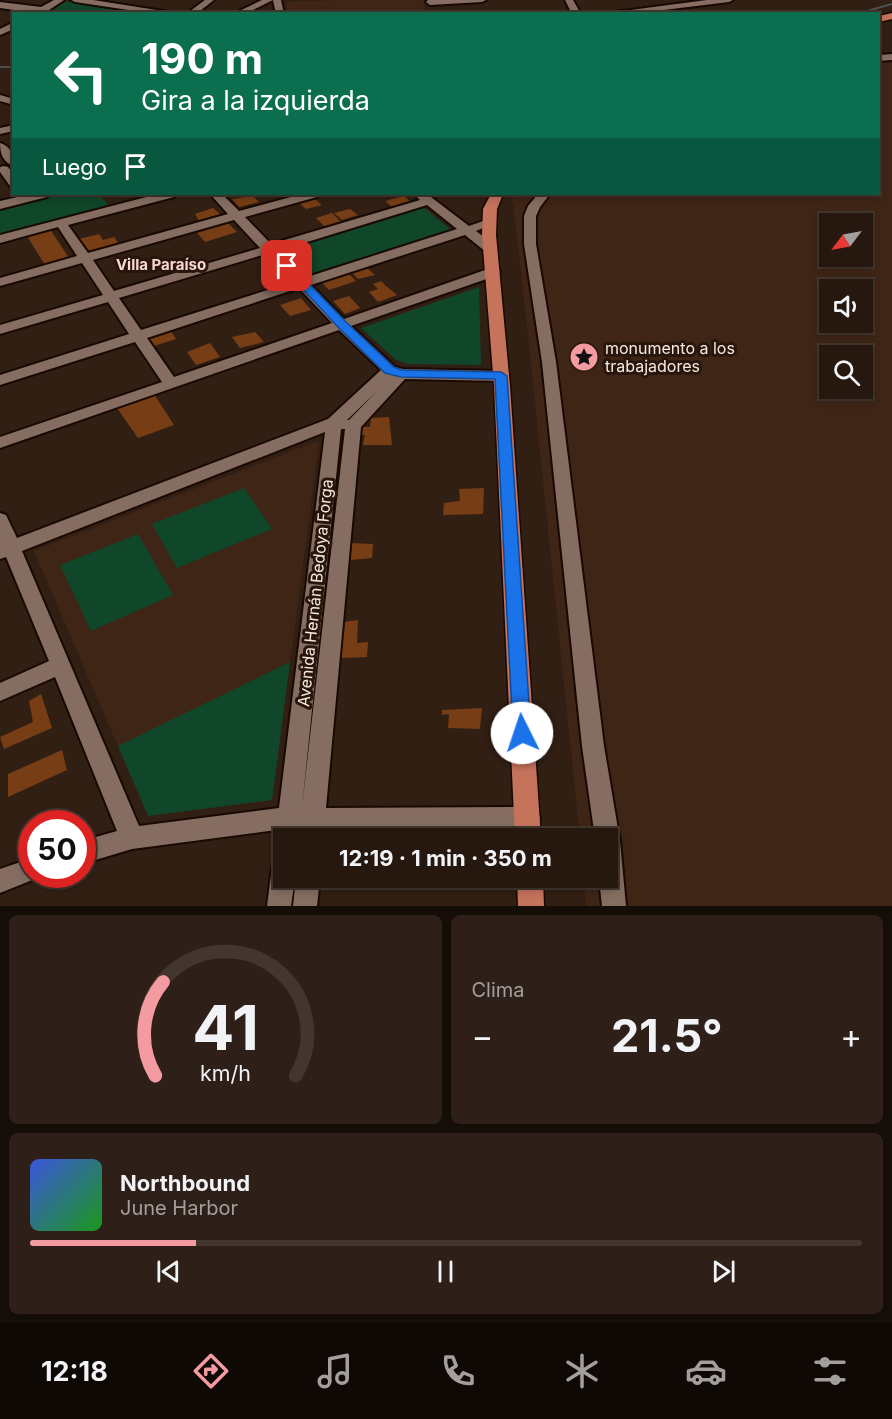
<!DOCTYPE html>
<html lang="es">
<meta charset="utf-8">
<style>
body{margin:0;font-family:Inter,sans-serif;background:#2e2018;color:#f1f3f6;height:100vh;display:flex;flex-direction:column;font-size:22px;white-space:nowrap}
*{box-sizing:border-box;margin:0}
p{font-size:20px;color:#a49f9e}
.icon{flex:none;width:33px;height:33px;fill:none;stroke:currentColor;stroke-width:2;stroke-linecap:round;stroke-linejoin:round}
.map{position:relative;height:906px;overflow:hidden}
.drawer{display:flex;flex-direction:column;gap:9px;padding:9px;background:#150d08;flex:1}
.drawer>*{flex:none}
.guide{position:absolute;left:12px;top:12px;width:868px;height:183px;border-radius:0px;box-shadow:0 3px 9px #0003,0 0 0 2px #42362f;background:#0b6e4f;color:#fff;overflow:hidden}
.needle{width:39px;rotate:238deg}
.controls{position:absolute;left:819px;top:213px;display:grid;gap:12px}
.controls a{display:grid;place-items:center;width:54px;height:54px;border-radius:0px;background:#26170f;box-shadow:0 3px 9px #0003,0 0 0 2px #42362f;font-size:30px}
.speed{position:absolute;left:18px;top:810px;display:flex;gap:12px;font-size:30px;font-weight:700;text-align:center}
.speed>*{display:grid;place-content:center;width:78px;height:78px;border-radius:50%;background:#26170f;box-shadow:0 3px 9px #0003,0 0 0 2px #42362f;line-height:1}
.speed .limit{border:9px solid #d22;background:#fff;color:#111}
.pin{position:absolute;display:grid;place-items:center;width:51px;height:51px;color:#fff;margin:-26px;border-radius:12px;box-shadow:0 3px 9px #0006}
.me{position:absolute;width:66px;margin:-33px;rotate:356deg;stroke-linejoin:round;filter:drop-shadow(0 0 4px #0008)}
.turn{display:flex;align-items:center;gap:21px;height:126px;padding:0 30px;font-size:27px}
.turn .icon{width:78px;height:78px;stroke-width:2.5}
.turn b{display:block;font-size:42px;line-height:51px}
.then{display:flex;align-items:center;height:57px;padding:0 30px;background:#0003;gap:12px;font-size:22px}
.big{font-size:45px;font-weight:700;line-height:1.1}
.drawer .widget{flex:1;display:flex;flex-direction:column;justify-content:center;gap:9px;min-width:0;padding:0 21px;border-radius:9px;background:#2e2018}
.drawer .dial{align-items:center;gap:0}
.dial svg{height:156px;overflow:visible;fill:none;stroke:#42362f;stroke-width:7;stroke-linecap:round;text-anchor:middle}
.dial text{fill:#f1f3f6;stroke:none}
.song{display:flex;align-items:center;gap:18px}
.cover{width:72px;height:72px;border-radius:9px;background:linear-gradient(135deg,hsl(230 70% 55%),hsl(120 70% 35%))}
.played{height:6px;border-radius:3px;background:linear-gradient(90deg,#f49aa1 20%,#42362f 20%)}
.keys{display:flex;justify-content:space-around;direction:ltr}
.heat{display:flex;justify-content:space-between;align-items:center;font-size:33px;direction:ltr}
.drawer .tiles{flex:1;display:grid;gap:9px;grid-template-columns:1fr 1fr}
.widget:last-child{grid-column:span 2}
.trip{position:absolute;left:273px;top:828px;width:345px;height:60px;border-radius:0px;background:#26170f;box-shadow:0 3px 9px #0003,0 0 0 2px #42362f;font-weight:700;line-height:60px;text-align:center}
.dock{display:flex;height:96px;justify-content:space-around;align-items:center;background:#0f0906;color:#a49f9e}
.dock .icon{width:42px;height:42px}
.dock .active{color:#f49aa1}
.dock b{font-size:27px;color:#f1f3f6}
.map>svg:first-child{display:block}
.built{fill:#3e2516;fill-rule:evenodd}
.green{fill:#104629}
.lines{fill:none;stroke-linecap:round;stroke-linejoin:round}
.stream{stroke:#4d5250;stroke-width:2}
.building{fill:#773d14}
.minor-casing{stroke:#190902;stroke-width:4}
.major-casing{stroke:#190902;stroke-width:3}
.minor{fill:#856e61;fill-rule:evenodd}
.major{fill:#c6735c;fill-rule:evenodd}
.route{fill:#1a73e8;stroke:#114b97;stroke-width:1.5}
.labels{text-anchor:middle;dominant-baseline:central;stroke-width:6;stroke-linejoin:round;paint-order:stroke}
.far-neighbourhood-label{font-size:15px;font-weight:bold;fill:#fad6d7;stroke:#28160b}
.poi-label{font-size:16px;fill:#f7e9e2;stroke:#28160b;text-anchor:start}
.street-label{font-size:16px;fill:#f7e9e2;stroke:#28160b}
</style>
<div class="map">
<svg width="892" height="906" viewBox="0 0 892 906">
<rect width="100%" height="100%" fill="#321f14"/>
<g class="built">
<path d="M 335,0 L 423,0 L 426,13 L 287,13 L 286,2 Z"/>
<path d="M 892,52 L 892,906 L 586,906 L 584,878 L 608,878 L 608,838 L 580,838 L 524,297 L 513,204 L 510,202 L 517,194 L 879,194 L 879,54 ZM 830,224 L 862,224 L 862,256 L 830,256 ZM 830,290 L 862,290 L 862,322 L 830,322 ZM 830,356 L 862,356 L 862,388 L 830,388 Z"/>
<path d="M 315,442 L 319,443 L 272,800 L 148,816 L 34,551 Z"/>
</g>
<g class="green">
<path d="M 64,1 L 128,9 L 115,13 L 44,13 Z"/>
<path d="M 62,194 L 98,194 L 109,205 L 0,235 L 0,209 Z"/>
<path d="M 423,207 L 451,230 L 311,276 L 285,249 Z"/>
<path d="M 479,287 L 481,365 L 408,364 L 396,360 L 361,328 Z"/>
<path d="M 338,446 L 345,446 L 328,599 L 320,599 Z"/>
<path d="M 244,488 L 272,529 L 177,568 L 152,524 Z"/>
<path d="M 138,534 L 173,595 L 91,631 L 60,565 Z"/>
<path d="M 290,662 L 272,800 L 148,816 L 118,746 Z"/>
</g>
<g class="lines">
<g class="stream">
<path d="M 856,14 L 892,4"/>
<path d="M 0,67 L 14,67"/>
</g>
</g>
<g class="building">
<path d="M 253,196 L 259,202 L 239,207 L 232,199 Z"/>
<path d="M 404,196 L 411,202 L 392,207 L 385,201 Z"/>
<path d="M 314,198 L 322,205 L 306,209 L 299,203 Z"/>
<path d="M 213,208 L 220,214 L 199,221 L 195,214 Z"/>
<path d="M 350,209 L 358,215 L 342,220 L 334,213 Z"/>
<path d="M 332,213 L 341,222 L 325,227 L 316,218 Z"/>
<path d="M 228,223 L 237,232 L 205,242 L 197,233 Z"/>
<path d="M 50,229 L 69,258 L 45,265 L 27,236 Z"/>
<path d="M 99,234 L 103,240 L 114,237 L 119,244 L 87,253 L 79,239 Z"/>
<path d="M 365,266 L 375,275 L 358,279 L 350,271 Z"/>
<path d="M 348,273 L 356,281 L 329,290 L 320,281 Z"/>
<path d="M 381,281 L 386,286 L 397,295 L 378,302 L 369,292 L 378,289 L 373,284 Z"/>
<path d="M 349,296 L 360,308 L 345,314 L 333,301 Z"/>
<path d="M 301,298 L 311,310 L 290,316 L 280,305 Z"/>
<path d="M 171,331 L 176,339 L 154,346 L 148,338 Z"/>
<path d="M 255,332 L 264,342 L 240,348 L 232,337 Z"/>
<path d="M 210,343 L 220,357 L 196,365 L 187,352 Z"/>
<path d="M 154,394 L 174,425 L 138,438 L 117,408 Z"/>
<path d="M 389,417 L 392,445 L 363,445 L 365,435 L 361,435 L 360,427 L 370,427 L 371,418 Z"/>
<path d="M 484,488 L 483,514 L 443,515 L 444,503 L 460,501 L 459,489 Z"/>
<path d="M 350,543 L 373,544 L 372,558 L 350,560 Z"/>
<path d="M 358,620 L 357,643 L 368,642 L 367,657 L 341,658 L 343,622 Z"/>
<path d="M 41,694 L 52,728 L 4,749 L 0,737 L 33,722 L 29,701 Z"/>
<path d="M 482,708 L 480,729 L 448,728 L 449,714 L 442,715 L 442,710 Z"/>
<path d="M 62,750 L 67,770 L 8,797 L 8,774 Z"/>
</g>
<g class="lines">
<g class="minor-casing">
<g id="minor">
<path d="M 54,0 L 64,0 L 43,14 L 0,8 L 0,2 L 41,7 Z"/>
<path d="M 71,0 L 93,0 L 182,14 L 155,14 L 75,2 Z"/>
<path d="M 205,0 L 214,0 L 196,14 L 186,14 Z"/>
<path d="M 262,0 L 281,0 L 284,14 L 276,14 L 273,0 L 245,14 L 233,14 Z"/>
<path d="M 428,0 L 486,0 L 482,2 L 430,5 L 426,2 Z"/>
<path d="M 565,0 L 573,0 L 581,14 L 572,14 Z"/>
<path d="M 707,0 L 733,0 L 729,2 L 631,14 L 600,14 Z"/>
<path d="M 14,22 L 14,29 L 0,35 L 0,29 Z"/>
<path d="M 892,54 L 892,60 L 879,61 L 879,55 Z"/>
<path d="M 0,95 L 14,99 L 14,105 L 0,101 Z"/>
<path d="M 14,125 L 14,131 L 0,134 L 0,128 Z"/>
<path d="M 0,143 C 11,146 14,156 14,166 C 3,163 0,153 0,143 Z"/>
<path d="M 4,166 L 8,167 L 14,175 L 14,187 L 10,186 L 0,172 L 0,167 Z"/>
<path d="M 31,194 L 49,194 L 47,197 L 0,209 L 0,201 Z"/>
<path d="M 158,194 L 176,194 L 174,197 L 68,225 L 88,253 L 228,214 L 210,194 L 222,194 L 239,211 L 302,194 L 319,194 L 317,197 L 245,217 L 271,244 L 420,200 L 414,194 L 427,194 L 469,226 L 489,219 L 495,223 L 476,231 L 496,246 L 497,249 L 496,252 L 486,252 L 465,235 L 311,285 L 344,319 L 488,269 L 498,269 L 500,272 L 498,275 L 351,326 L 395,367 L 403,369 L 501,371 L 509,376 L 501,381 L 405,379 L 361,427 L 326,808 L 528,807 L 536,810 L 540,818 L 536,826 L 528,829 L 324,830 L 324,838 L 300,838 L 300,829 L 299,838 L 284,838 L 284,848 L 279,846 L 275,838 L 276,830 L 132,849 L 82,864 L 82,841 L 117,831 L 55,677 L 0,701 L 0,683 L 49,661 L 6,557 L 0,559 L 0,513 L 6,515 L 17,538 L 328,419 L 381,370 L 339,330 L 0,448 L 0,437 L 162,382 L 135,342 L 0,385 L 0,375 L 129,334 L 108,302 L 0,334 L 0,325 L 103,295 L 82,263 L 0,286 L 0,278 L 77,256 L 58,227 L 0,243 L 0,235 ZM 427,205 L 457,229 L 304,278 L 278,251 ZM 234,220 L 260,248 L 114,291 L 93,260 ZM 266,254 L 293,282 L 141,330 L 119,298 ZM 299,288 L 332,323 L 174,377 L 147,338 ZM 376,392 L 349,420 L 347,420 ZM 341,429 L 345,429 L 302,807 ZM 325,432 L 279,808 L 139,826 L 22,551 Z"/>
<path d="M 538,194 L 550,194 L 540,207 L 536,216 L 536,244 L 556,362 L 604,746 L 620,841 L 626,906 L 602,906 L 599,878 L 608,878 L 608,838 L 595,838 L 582,746 L 542,362 L 524,244 L 524,216 L 528,206 Z"/>
<path d="M 284,856 L 284,878 L 295,878 L 291,906 L 267,906 L 272,867 L 276,859 Z"/>
<path d="M 32,858 L 32,874 L 42,874 L 40,877 L 0,893 L 0,869 Z"/>
<path d="M 296,878 L 320,878 L 317,906 L 293,906 Z"/>
</g>
</g>
<g class="major-casing">
<g id="major">
<path d="M 892,13 L 892,19 L 879,22 L 879,16 Z"/>
<path d="M 491,194 L 503,194 L 497,209 L 496,235 L 510,386 L 541,838 L 515,838 L 494,386 L 482,235 L 483,209 Z"/>
<path d="M 517,878 L 543,878 L 544,906 L 518,906 Z"/>
</g>
</g>
<use href="#minor" class="minor"/>
<use href="#major" class="major"/>
</g>
<path class="route" d="M 287,263 L 290,264 L 346,322 L 394,367 L 402,370 L 501,372 L 507,376 L 531,733 L 528,738 L 522,740 L 515,738 L 513,733 L 495,379 L 401,377 L 385,373 L 338,327 L 283,268 L 281,266 Z"/>
<defs>
<g id="sight-disc" transform="scale(1.5)"><circle r="9.5" fill="#f49aa1" stroke="#28160b"/><path d="M0-6L1.8-2.2L6-1.7L2.9 1.2L3.7 5.4L0 3.3L-3.7 5.4L-2.9 1.2L-6-1.7L-1.8-2.2Z" fill="#111"/></g>
</defs>
<g fill-rule="evenodd">
<use href="#sight-disc" x="584" y="357"/>
</g>
<g class="labels">
<g class="far-neighbourhood-label">
<text x="161" y="264">Villa Paraíso</text>
</g>
<g class="poi-label">
<text x="605" y="348">monumento a los<tspan x="605" dy="18">trabajadores</tspan></text>
</g>
<g class="street-label">
<text transform="translate(315 593) rotate(-84)">Avenida Hernán Bedoya Forga</text>
</g>
</g>
</svg>
<div class="controls">
<a><svg class="needle" viewBox="-14 -14 28 28"><path d="M0-13l5 13h-10z" fill="#e53935"/><path d="M0 13l5-13h-10z" fill="#a49f9e"/></svg></a>
<a><svg class="icon" aria-label="sound" viewBox="0 0 24 24"><path d="M4 9h4l5-4v14l-5-4H4zM17 9q2 3 0 6"/></svg></a>
<a><svg class="icon" aria-label="search" viewBox="0 0 24 24"><circle cx="10" cy="10" r="6"/><path d="M15 15l6 6"/></svg></a>
</div>
<div class="speed"><div class="limit">50</div></div>
<div class="pin" style="left:287px;top:266px;background:#d93025"><svg class="icon" aria-label="arrive" viewBox="0 0 24 24"><path d="M6 21V4h12l-3 4 3 4H6"/></svg></div>
<svg class="me" style="left:522px;top:733px" viewBox="-20 -20 40 40"><circle r="19" fill="#fff"/><path d="M0-13L10 11 0 6-10 11z" fill="#1a73e8"/></svg>
<div class="trip">12:19 · 1 min · 350 m</div>
<div class="guide">
<div class="turn"><svg class="icon" aria-label="left" viewBox="0 0 24 24"><path d="M17 20v-9H6M10 6l-5 5 5 5"/></svg><div><b>190 m</b>Gira a la izquierda</div></div>
<div class="then">Luego<svg class="icon" aria-label="arrive" viewBox="0 0 24 24"><path d="M6 21V4h12l-3 4 3 4H6"/></svg></div>
</div>
</div>
<section class="drawer">
<div class="tiles">
<div class="widget dial"><svg viewBox="0 0 100 80">
<path d="M14 69A42 42 0 1 1 86 69"/>
<path d="M14 69A42 42 0 0 1 18 21" stroke="#f49aa1"/>
<text x="50" y="56" font-size="32" font-weight="700">41</text>
<text x="50" y="72" font-size="11">km/h</text>
</svg></div>
<div class="widget"><p>Clima</p>
<div class="heat"><a>−</a><b class="big">21.5°</b><a>+</a></div>
</div>
<div class="widget">
<div class="song"><i class="cover"></i><div><b>Northbound</b><p>June Harbor</p></div></div>
<div class="played"></div>
<div class="keys"><svg class="icon" aria-label="previous" viewBox="0 0 24 24"><path d="M18 5L8 12l10 7zM5 5v14"/></svg><svg class="icon" aria-label="pause" viewBox="0 0 24 24"><path d="M8 5v14M16 5v14"/></svg><svg class="icon" aria-label="next" viewBox="0 0 24 24"><path d="M6 5l10 7-10 7zM19 5v14"/></svg></div>
</div>
</div>
</section>
<nav class="dock">
<b>12:18</b>
<svg class="icon active" aria-label="directions" viewBox="0 0 24 24"><path d="M12 3l9 9-9 9-9-9zM9 14v-3h6M13 9l2 2-2 2"/></svg>
<svg class="icon" aria-label="music" viewBox="0 0 24 24"><path d="M9 18V5l10-2v13"/><circle cx="6" cy="18" r="3"/><circle cx="16" cy="16" r="3"/></svg>
<svg class="icon" aria-label="phone" viewBox="0 0 24 24"><path d="M5 4h4l2 5-3 2q2 4 5 5l2-3 5 2v4C11 20 4 13 5 4z"/></svg>
<svg class="icon" aria-label="climate" viewBox="0 0 24 24"><path d="M12 3v18M4 7l16 10M4 17L20 7"/></svg>
<svg class="icon" aria-label="car" viewBox="0 0 24 24"><path d="M5 17H2v-5l4-1 3-4h7l3 4 3 1v5h-3M9 17h6M6 11h13"/><circle cx="7" cy="17" r="2"/><circle cx="17" cy="17" r="2"/></svg>
<svg class="icon" aria-label="filters" viewBox="0 0 24 24"><path d="M4 7h16M4 17h16"/><circle cx="9" cy="7" r="2"/><circle cx="15" cy="17" r="2"/></svg>
</nav>
